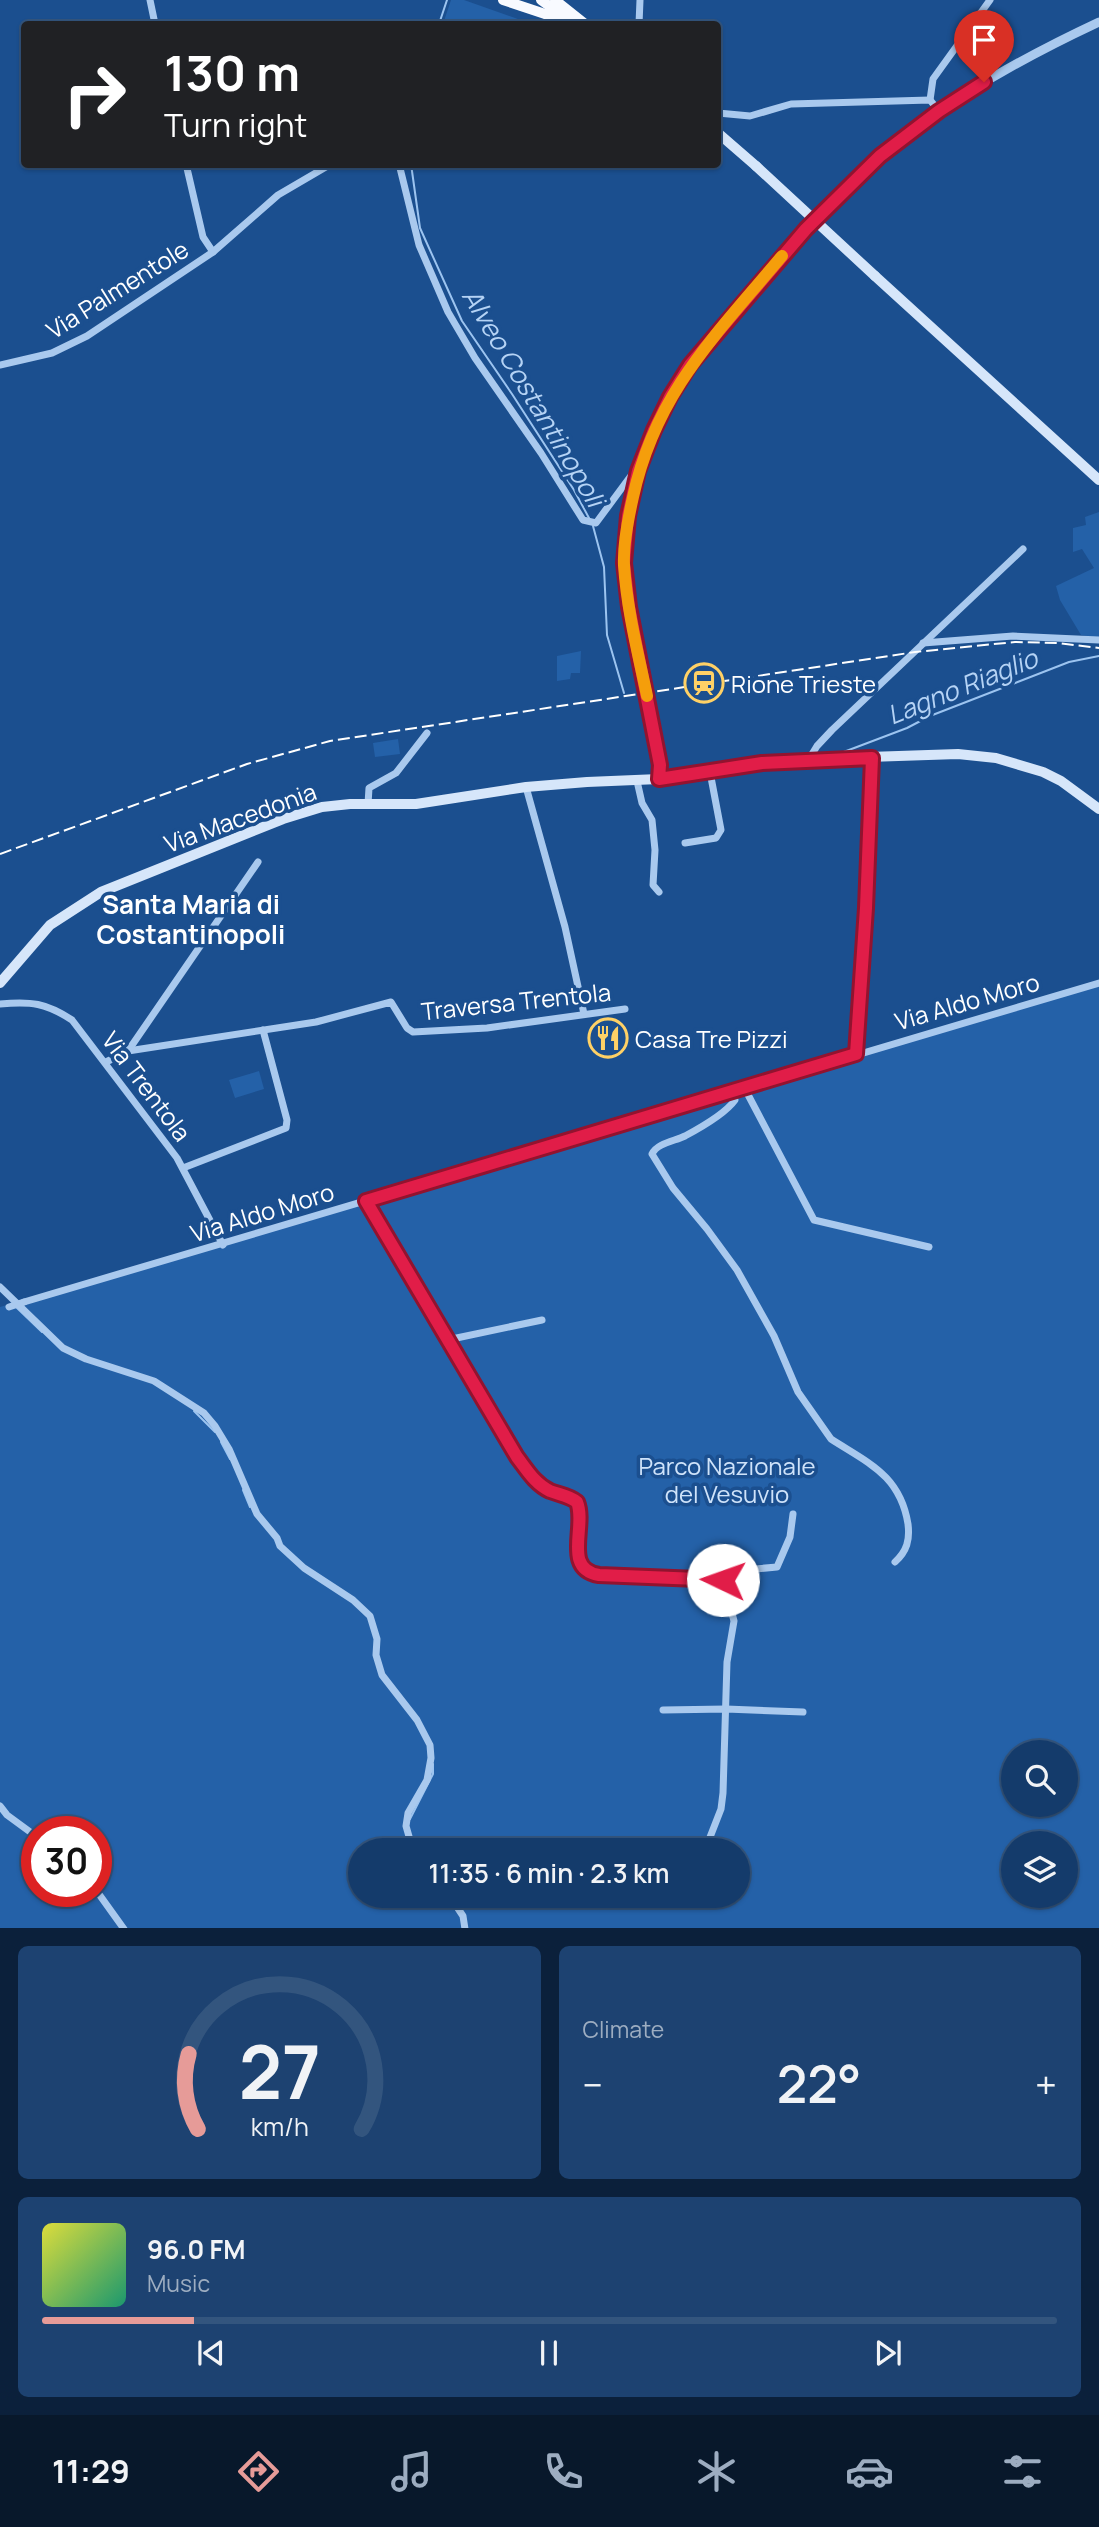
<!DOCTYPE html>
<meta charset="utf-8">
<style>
body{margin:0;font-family:Manrope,sans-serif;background:#1d4271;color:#f1f3f6;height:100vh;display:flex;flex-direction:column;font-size:26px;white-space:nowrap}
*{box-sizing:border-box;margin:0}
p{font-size:23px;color:#9dadc1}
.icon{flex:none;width:38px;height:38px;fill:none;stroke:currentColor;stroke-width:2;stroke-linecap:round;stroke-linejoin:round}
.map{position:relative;height:1928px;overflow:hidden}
.sheet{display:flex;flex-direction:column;gap:18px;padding:18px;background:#0b203b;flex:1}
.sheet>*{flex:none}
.guide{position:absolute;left:21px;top:21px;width:700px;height:147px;border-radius:7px;box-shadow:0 2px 5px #0004,0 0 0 2px #33557e;background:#202124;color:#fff;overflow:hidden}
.tools{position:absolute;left:1001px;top:1740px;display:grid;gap:14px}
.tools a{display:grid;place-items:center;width:77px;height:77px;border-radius:50%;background:#143b6b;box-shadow:0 2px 5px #0004,0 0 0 2px #33557e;font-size:35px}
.speed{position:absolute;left:21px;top:1816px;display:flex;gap:14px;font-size:35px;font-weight:700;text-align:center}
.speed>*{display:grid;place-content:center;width:91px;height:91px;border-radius:50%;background:#143b6b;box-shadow:0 2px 5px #0004,0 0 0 2px #33557e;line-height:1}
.speed .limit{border:10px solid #d22;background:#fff;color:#111}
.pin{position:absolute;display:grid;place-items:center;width:60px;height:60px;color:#fff;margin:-72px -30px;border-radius:50% 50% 50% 0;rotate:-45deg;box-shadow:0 0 7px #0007}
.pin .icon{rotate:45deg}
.me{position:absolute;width:77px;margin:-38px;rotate:273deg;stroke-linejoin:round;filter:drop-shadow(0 0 5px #0008)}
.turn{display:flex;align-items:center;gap:24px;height:147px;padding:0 28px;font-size:32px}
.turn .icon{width:91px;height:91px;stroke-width:2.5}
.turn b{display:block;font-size:49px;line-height:60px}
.big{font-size:52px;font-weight:600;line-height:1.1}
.sheet .card{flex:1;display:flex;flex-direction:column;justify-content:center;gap:10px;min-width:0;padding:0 24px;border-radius:10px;background:#1d4271}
.sheet .dial{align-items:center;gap:0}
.dial svg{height:182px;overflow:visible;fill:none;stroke:#33557e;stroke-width:7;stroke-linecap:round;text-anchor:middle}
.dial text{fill:#f1f3f6;stroke:none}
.song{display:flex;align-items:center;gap:21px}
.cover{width:84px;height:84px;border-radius:10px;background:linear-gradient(135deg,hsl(60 70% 55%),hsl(160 70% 35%))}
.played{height:7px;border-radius:4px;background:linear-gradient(90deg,#e69b98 15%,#33557e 15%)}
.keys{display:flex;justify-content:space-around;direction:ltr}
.heat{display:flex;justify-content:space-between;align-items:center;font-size:38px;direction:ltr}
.sheet .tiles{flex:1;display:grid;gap:18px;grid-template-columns:1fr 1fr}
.card:last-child{grid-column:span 2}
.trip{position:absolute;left:348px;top:1838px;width:402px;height:70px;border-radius:35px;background:#143b6b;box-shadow:0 2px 5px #0004,0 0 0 2px #33557e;font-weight:600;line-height:70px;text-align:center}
.dock{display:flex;height:112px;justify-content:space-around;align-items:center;background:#08182b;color:#9dadc1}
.dock .icon{width:49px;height:49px}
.dock .on{color:#e69b98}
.dock b{font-size:32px;color:#f1f3f6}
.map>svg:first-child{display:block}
.green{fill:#2461a8;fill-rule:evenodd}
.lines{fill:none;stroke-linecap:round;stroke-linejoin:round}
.stream{stroke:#9cc4f0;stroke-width:2}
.minor{stroke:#a9c9ee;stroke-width:7}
.tertiary{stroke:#a9c9ee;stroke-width:9}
.secondary{stroke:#d6e6fa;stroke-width:10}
.trunk{stroke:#f8faff;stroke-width:10}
.rail{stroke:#fff;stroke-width:2;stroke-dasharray:12 5;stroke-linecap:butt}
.minor-bridge{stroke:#a9c9ee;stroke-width:7}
.secondary-bridge{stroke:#d6e6fa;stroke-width:10}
.route-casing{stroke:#92132f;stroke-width:18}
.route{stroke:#e11d48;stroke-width:12}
.slow{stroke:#f59e0b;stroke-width:12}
.labels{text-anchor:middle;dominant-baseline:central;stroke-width:7;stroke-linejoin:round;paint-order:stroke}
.street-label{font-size:24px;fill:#fff;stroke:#1b4f8f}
.poi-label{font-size:24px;fill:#fff;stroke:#1b4f8f;text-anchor:start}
.park-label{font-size:24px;fill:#cfe3fa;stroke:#1b4f8f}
.water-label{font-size:26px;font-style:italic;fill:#b5d3f5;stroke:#1b4f8f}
.neighbourhood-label{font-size:26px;font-weight:bold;fill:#fff;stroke:#1b4f8f}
</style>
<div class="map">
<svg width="1099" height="1929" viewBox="0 0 1099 1929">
<rect width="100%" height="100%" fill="#1b4f8f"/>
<g class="green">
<path d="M 451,0 L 464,0 L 532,24 L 443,24 Z"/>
<path d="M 1099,512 L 1099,638 L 1081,635 L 1060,600 L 1056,586 L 1094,568 L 1082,549 L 1073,552 L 1073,528 L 1086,525 L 1085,517 Z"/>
<path d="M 581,651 L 580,673 L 571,673 L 570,679 L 557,681 L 557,656 Z"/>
<path d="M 398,739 L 400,754 L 375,757 L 373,743 Z"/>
<path d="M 1099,980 L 1099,1928 L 0,1929 L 0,1307 ZM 1013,1752 L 1066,1752 L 1066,1804 L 1013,1804 ZM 37,1832 L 96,1832 L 96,1892 L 37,1892 ZM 1013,1843 L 1066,1843 L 1066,1895 L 1013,1895 ZM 360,1850 L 738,1850 L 738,1895 L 360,1895 Z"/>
<path d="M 259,1071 L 264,1089 L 235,1098 L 229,1080 Z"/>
</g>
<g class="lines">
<g class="stream">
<path d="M 439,24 L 447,0"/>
<path d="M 411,164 L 420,228 L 462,321 L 512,394 L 574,490 L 589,518"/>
<path d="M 593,526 L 604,567 L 607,635 L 624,693"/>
<path d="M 841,753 L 907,728 L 930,716 L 1069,662 L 1099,656"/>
<path d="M 16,1307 L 42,1332"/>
<path d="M 194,1411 L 215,1432"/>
<path d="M 221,1442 L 230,1459"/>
<path d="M 243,1490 L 250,1507"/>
<path d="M 410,1819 L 433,1774 L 433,1764"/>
</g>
<g class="minor">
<path d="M 150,0 L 155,24"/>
<path d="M 639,24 L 640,0"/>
<path d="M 930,100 L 933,79 L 990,0"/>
<path d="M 718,113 L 750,116 L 791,104 L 930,100 L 939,111"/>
<path d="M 186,164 L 203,237 L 213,252"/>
<path d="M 399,164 L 419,245 L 448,312 L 475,358 L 541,453 L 583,520 L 596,523 L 630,477 L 638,471"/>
<path d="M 0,365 L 52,353 L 87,336 L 213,252 L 278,195 L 331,164"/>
<path d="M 923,643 L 1013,636 L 1099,640"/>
<path d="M 809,759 L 817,746 L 832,730 L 1023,549"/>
<path d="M 637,781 L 642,803 L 652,820 L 655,850 L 653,885 L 659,892"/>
<path d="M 526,787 L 565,927 L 584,1014"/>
<path d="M 368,804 L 369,788 L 396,773 L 427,733"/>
<path d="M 685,843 L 716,838 L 721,830 L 710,772"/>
<path d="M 0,1004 C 31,1001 46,1003 72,1020 L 177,1158 L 223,1245"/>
<path d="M 128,1051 L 258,862"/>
<path d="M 856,1054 L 866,908 L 872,758"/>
<path d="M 106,1062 L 128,1051 L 316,1022 L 391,1002 L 407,1028 L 413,1032 L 487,1028 L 625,1009"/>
<path d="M 745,1089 L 814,1220 L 929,1247"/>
<path d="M 732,1092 L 735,1100 C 725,1114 700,1128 685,1136 C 675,1141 657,1143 652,1154 L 673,1188 L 707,1229 L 737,1270 L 774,1336 L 798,1392 L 831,1439 C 868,1463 900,1475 908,1524 C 910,1540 907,1551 895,1562"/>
<path d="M 183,1168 L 286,1128 L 287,1120 L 263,1030"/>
<path d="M 366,1201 L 517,1457 C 527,1470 535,1484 550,1491 C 560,1495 568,1495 577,1502 C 588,1528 566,1549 589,1573 L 723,1579 L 726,1573 L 733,1571 L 777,1567 L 790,1537 L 793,1514"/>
<path d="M 0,1287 L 63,1348 L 86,1359 L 154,1381 L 204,1413 L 215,1426 L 229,1449 L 257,1514 L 277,1538 L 280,1546 L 304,1568 L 353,1600 L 370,1616 L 377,1639 L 376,1655 L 382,1675 L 417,1720 L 430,1745 L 431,1758 L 427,1780 L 408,1813 L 406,1826 L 410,1840 L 415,1850"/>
<path d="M 24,1302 C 383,1198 740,1086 1099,983"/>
<path d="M 447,1340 L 542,1320"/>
<path d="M 663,1710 L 726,1709 L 803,1712"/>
<path d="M 0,1806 L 7,1815 L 37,1837"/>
<path d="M 705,1850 L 721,1809 L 723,1793 L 727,1662 L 734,1621 L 723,1579"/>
<path d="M 96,1890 L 124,1929"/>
<path d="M 449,1895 L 463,1916 L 465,1929"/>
</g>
<path class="tertiary" d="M 659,779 L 660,765 C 652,725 644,685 636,645 C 631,618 624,590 624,562 C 624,548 626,533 628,520 C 638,430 686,370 742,303 C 775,264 807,225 844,189 C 917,117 1007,65 1099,22"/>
<g class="secondary">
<path d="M 718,133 L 756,166"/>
<path d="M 875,276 L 1099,480"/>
<path d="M 0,983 L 50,925 L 101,892 L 283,819 L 322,807 L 350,804 L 416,804 L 526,787 L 587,782 L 659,779 L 762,763 L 809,759 L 958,754 L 996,758 L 1043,772 L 1061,781 L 1099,809"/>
</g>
<g class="trunk">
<path d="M 503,0 L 545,14 L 562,24"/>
<path d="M 541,0 L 574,24"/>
<path d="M 555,0 L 585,24"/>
</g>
<path class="rail" d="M 0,854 L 247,764 L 330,741 L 915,652 L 1015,642 L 1058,643 L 1099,648"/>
<path class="minor-bridge" d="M 9,1307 L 24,1302"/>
<path class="secondary-bridge" d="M 756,166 L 875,276"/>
</g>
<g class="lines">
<g class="route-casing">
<path id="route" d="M 723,1580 L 599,1575 C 562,1569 587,1526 577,1502 C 568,1495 560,1495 550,1491 C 535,1484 527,1470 517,1457 L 366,1201 L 856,1054 L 866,908 L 872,758 L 762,763 L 659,779 L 660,765 L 629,607 L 624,563 L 628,516 L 638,471 L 654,430 L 670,397 L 690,365 L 806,229 L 880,156 L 939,111 L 984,82"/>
</g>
<use href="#route" class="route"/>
<path class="slow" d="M 647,696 C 638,653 627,610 624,565 C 623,543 628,519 633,497 C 656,392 716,335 782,256"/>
</g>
<defs>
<g id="station-ring" transform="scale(2.0125)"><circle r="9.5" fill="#1b4f8f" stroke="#ffd166" stroke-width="1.5"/><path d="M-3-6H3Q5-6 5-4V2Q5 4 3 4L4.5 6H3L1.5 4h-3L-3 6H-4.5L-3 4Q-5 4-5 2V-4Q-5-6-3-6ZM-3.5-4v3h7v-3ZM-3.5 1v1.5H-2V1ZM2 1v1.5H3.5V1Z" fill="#ffd166"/></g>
<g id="restaurant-ring" transform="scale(2.0125)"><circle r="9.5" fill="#1b4f8f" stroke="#ffd166" stroke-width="1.5"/><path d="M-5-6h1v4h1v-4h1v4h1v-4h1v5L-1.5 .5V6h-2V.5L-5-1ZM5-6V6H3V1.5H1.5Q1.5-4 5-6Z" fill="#ffd166"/></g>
</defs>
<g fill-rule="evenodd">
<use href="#station-ring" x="704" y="683"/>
<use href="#restaurant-ring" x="608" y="1038"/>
</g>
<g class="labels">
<g class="street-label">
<text transform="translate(117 289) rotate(-32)">Via Palmentole</text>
<text transform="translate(240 817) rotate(-20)">Via Macedonia</text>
<text transform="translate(516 1001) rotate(-6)">Traversa Trentola</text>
<text transform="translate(967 1001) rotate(-16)">Via Aldo Moro</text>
<text transform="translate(147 1086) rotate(53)">Via Trentola</text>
<text transform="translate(262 1212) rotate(-17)">Via Aldo Moro</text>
</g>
<g class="poi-label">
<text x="731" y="683">Rione Trieste</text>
<text x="635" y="1038">Casa Tre Pizzi</text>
</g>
<g class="park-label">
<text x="727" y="1465">Parco Nazionale<tspan x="727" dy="28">del Vesuvio</tspan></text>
</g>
<g class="water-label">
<text transform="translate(534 397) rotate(59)">Alveo Costantinopoli</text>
<text transform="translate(962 686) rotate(-22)">Lagno Riaglio</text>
</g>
<g class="neighbourhood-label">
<text x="191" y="904">Santa Maria di<tspan x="191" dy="30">Costantinopoli</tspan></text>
</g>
</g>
</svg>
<div class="tools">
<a><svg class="icon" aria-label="search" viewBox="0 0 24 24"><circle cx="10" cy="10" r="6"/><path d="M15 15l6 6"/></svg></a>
<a><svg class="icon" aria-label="layers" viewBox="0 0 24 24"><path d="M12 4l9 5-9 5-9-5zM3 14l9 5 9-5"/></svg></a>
</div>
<div class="speed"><div class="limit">30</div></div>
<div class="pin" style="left:984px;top:82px;background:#d93025"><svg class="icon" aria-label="arrive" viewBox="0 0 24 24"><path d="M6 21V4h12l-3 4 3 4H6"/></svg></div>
<svg class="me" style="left:723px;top:1580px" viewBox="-20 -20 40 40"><circle r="19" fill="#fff"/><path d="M0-13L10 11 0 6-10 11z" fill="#e11d48"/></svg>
<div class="trip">11:35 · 6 min · 2.3 km</div>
<div class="guide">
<div class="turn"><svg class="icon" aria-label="right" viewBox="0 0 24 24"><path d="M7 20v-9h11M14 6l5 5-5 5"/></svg><div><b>130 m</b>Turn right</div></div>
</div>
</div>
<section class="sheet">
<div class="tiles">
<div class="card dial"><svg viewBox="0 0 100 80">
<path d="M14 69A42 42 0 1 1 86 69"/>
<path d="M14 69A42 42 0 0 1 10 36" stroke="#e69b98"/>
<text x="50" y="56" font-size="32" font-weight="700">27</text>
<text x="50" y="72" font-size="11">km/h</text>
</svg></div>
<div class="card"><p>Climate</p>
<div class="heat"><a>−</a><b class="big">22°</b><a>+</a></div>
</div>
<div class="card">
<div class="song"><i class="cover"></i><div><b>96.0 FM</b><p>Music</p></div></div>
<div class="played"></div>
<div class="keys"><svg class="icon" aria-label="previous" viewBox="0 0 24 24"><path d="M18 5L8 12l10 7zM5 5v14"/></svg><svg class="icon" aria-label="pause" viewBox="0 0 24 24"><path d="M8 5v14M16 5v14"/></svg><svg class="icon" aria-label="next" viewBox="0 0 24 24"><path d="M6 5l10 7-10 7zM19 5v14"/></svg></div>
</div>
</div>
</section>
<nav class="dock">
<b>11:29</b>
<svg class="icon on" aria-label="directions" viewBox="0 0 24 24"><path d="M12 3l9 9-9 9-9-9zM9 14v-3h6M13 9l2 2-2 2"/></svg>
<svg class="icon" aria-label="music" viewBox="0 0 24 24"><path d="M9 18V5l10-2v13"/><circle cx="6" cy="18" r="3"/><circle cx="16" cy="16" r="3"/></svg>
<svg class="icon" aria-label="phone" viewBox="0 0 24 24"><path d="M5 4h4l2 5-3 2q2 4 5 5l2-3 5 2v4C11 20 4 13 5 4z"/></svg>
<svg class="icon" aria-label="climate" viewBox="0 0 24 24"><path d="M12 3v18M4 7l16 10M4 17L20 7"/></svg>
<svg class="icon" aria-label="car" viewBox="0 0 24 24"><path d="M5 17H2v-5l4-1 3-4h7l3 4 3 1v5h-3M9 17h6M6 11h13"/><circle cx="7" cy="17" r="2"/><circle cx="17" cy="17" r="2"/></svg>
<svg class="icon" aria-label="filters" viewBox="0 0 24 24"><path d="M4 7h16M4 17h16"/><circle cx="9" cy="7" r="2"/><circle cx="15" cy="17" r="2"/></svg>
</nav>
